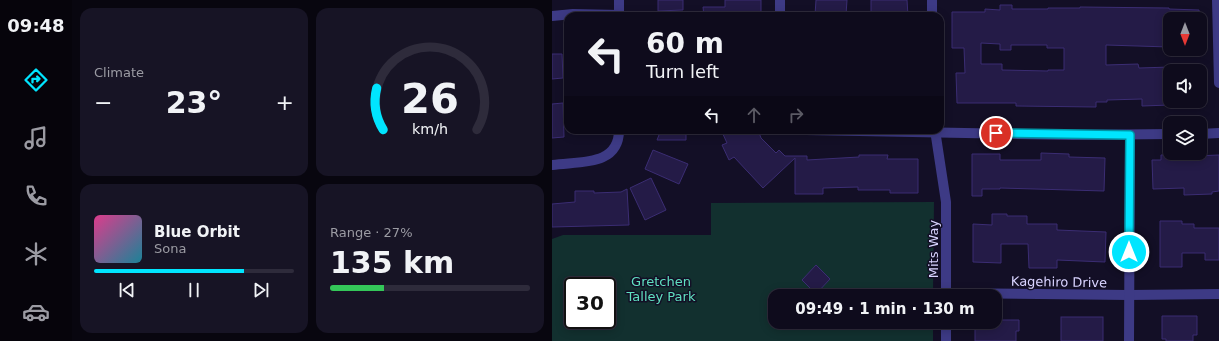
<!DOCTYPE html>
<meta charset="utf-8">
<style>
body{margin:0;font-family:"DejaVu Sans",sans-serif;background:#171425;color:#f1f3f6;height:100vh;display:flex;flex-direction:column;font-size:15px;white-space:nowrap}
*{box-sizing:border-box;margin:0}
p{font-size:13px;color:#9b9ba3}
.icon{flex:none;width:22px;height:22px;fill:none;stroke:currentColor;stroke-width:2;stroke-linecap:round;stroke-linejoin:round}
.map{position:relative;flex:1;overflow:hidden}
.panel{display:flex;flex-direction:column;gap:8px;padding:8px;background:#08060f;width:480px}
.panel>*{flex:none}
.banner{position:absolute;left:12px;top:12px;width:380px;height:122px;border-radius:12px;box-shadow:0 2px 10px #0003,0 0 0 1px #2e2b3b;background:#0e0b1c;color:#f1f3f6;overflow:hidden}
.needle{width:26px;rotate:180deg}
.tools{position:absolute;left:611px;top:12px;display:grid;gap:8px}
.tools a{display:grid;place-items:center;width:44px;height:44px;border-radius:8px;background:#0e0b1c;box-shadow:0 2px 10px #0003,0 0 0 1px #2e2b3b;font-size:20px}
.speed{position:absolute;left:12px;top:277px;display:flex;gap:8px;font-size:20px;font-weight:700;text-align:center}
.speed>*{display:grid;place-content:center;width:52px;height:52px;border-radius:50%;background:#0e0b1c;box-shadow:0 2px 10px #0003,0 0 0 1px #2e2b3b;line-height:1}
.speed .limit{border:2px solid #111;border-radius:6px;background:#fff;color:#111}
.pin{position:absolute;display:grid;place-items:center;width:34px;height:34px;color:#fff;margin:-17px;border:2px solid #fff;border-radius:50%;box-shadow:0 1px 4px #0007}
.me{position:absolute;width:44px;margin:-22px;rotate:0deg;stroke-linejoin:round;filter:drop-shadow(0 0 3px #0008)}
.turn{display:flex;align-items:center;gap:14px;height:84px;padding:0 16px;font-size:18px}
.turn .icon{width:52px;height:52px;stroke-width:2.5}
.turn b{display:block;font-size:28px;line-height:34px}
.lanes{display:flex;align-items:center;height:38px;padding:0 16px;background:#0003;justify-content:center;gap:20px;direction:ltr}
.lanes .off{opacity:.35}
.big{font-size:30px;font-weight:700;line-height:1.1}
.panel .widget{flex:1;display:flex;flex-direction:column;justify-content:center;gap:6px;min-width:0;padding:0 14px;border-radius:12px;background:#171425}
.panel .dial{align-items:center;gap:0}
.dial svg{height:104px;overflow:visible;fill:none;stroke:#2e2b3b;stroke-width:7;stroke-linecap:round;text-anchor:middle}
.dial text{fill:#f1f3f6;stroke:none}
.song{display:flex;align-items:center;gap:12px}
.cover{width:48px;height:48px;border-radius:6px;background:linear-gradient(135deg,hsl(330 70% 55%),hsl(190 70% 35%))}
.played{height:4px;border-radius:2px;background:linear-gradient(90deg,#00e5ff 75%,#2e2b3b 75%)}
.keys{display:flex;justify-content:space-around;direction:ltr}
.heat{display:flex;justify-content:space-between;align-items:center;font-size:22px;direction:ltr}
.charge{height:6px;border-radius:3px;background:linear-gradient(90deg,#34c759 27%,#2e2b3b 0)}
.panel .tiles{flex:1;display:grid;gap:8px;grid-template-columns:repeat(2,1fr)}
.trip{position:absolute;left:216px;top:289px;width:234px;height:40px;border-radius:12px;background:#0e0b1c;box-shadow:0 2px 10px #0003,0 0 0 1px #2e2b3b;font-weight:700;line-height:40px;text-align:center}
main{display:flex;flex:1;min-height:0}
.dock{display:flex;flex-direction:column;width:72px;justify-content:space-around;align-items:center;background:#06040b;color:#9b9ba3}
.dock .icon{width:28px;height:28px}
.dock .selected{color:#00e5ff}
.dock b{font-size:18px;color:#f1f3f6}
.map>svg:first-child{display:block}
.green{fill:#12302f;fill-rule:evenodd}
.building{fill:#241b47;stroke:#3b2d73;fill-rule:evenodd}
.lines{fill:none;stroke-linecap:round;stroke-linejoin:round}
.street{stroke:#3d3a85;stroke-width:10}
.route-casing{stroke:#0095a6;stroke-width:10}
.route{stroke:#00e5ff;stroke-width:7}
.labels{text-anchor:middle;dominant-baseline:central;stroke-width:3;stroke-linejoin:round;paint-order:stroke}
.street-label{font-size:13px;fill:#d9d4ff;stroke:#130f26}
.park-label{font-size:13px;fill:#5fe0c0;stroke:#130f26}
</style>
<main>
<nav class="dock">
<b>09:48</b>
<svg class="icon selected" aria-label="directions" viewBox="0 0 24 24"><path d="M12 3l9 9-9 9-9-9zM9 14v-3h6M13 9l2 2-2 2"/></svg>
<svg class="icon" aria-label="music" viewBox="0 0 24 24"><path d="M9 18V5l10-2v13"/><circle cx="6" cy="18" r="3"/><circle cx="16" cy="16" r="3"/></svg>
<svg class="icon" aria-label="phone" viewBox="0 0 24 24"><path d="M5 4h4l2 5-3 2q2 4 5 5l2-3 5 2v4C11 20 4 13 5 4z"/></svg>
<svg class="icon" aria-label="climate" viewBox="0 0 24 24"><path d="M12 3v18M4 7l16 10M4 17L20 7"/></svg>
<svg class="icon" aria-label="car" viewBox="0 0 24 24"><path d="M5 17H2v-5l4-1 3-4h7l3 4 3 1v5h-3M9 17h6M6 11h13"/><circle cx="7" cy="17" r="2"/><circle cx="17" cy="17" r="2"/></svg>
</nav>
<section class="panel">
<div class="tiles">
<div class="widget"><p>Climate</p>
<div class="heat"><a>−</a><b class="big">23°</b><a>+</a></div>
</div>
<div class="widget dial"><svg viewBox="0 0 100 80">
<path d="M14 69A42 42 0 1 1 86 69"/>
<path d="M14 69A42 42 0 0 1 9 37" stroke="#00e5ff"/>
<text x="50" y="56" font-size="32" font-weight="700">26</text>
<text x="50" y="72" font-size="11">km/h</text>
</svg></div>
<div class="widget">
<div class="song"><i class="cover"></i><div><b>Blue Orbit</b><p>Sona</p></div></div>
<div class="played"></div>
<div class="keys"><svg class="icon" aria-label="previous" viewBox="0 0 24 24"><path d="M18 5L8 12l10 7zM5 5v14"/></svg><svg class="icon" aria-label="pause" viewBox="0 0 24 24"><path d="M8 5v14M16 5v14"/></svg><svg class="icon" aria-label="next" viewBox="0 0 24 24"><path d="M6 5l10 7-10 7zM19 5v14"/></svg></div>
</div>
<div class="widget"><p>Range · 27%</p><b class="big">135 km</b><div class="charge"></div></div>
</div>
</section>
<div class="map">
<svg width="667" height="341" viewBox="0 0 667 341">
<rect width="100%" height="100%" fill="#130f26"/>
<path class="green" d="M 382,202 L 381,296 L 223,296 L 223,322 L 381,322 L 381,341 L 0,341 L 0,239 L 11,235 L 159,235 L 159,203 ZM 21,286 L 55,286 L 55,320 L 21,320 Z"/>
<g class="building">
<path d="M 106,0 L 131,0 L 131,10 L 106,11 Z"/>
<path d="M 173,0 L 209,0 L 209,16 L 152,16 L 151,7 L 173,7 Z"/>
<path d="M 264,0 L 295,0 L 294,15 L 263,15 Z"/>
<path d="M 319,0 L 355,0 L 356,16 L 319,16 Z"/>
<path d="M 448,5 L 460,5 L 460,9 L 496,9 L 496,8 L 528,8 L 528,7 L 617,8 L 617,9 L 647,10 L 647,19 L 617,19 L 617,47 L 554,45 L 554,65 L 586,64 L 587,68 L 618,67 L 618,105 L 590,106 L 590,99 L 555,100 L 555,102 L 544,102 L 544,107 L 464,106 L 464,103 L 405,103 L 404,73 L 413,73 L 412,48 L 400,48 L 400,12 L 433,12 L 433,9 L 448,10 ZM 429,43 L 448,44 L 448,50 L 459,50 L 459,45 L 495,45 L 495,48 L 512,48 L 512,70 L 496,70 L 496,71 L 450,70 L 450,64 L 429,64 Z"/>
<path d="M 0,54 L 10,54 L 11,78 L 0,79 Z"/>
<path d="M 11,103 L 12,137 L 0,138 L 0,104 Z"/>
<path d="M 109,130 L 134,130 L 134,140 L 105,140 Z"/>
<path d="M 175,130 L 206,130 L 209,138 L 224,153 L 227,150 L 233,156 L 255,156 L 255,160 L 307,157 L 307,155 L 336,155 L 335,159 L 366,159 L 366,193 L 338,193 L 338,190 L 306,190 L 306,187 L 271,188 L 271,194 L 243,194 L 243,158 L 211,188 L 182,157 L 177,160 L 170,145 L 175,143 L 170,132 Z"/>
<path d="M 101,150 L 136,164 L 127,184 L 93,169 Z"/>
<path d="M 489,153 L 517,154 L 517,157 L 553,158 L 552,191 L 448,188 L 448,189 L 430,189 L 430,196 L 420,196 L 420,154 L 448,154 L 448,160 L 489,160 Z"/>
<path d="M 631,153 L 642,153 L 642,156 L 667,155 L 667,191 L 660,192 L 660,194 L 632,195 L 632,188 L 601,189 L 600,160 L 609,160 L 609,155 L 631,154 Z"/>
<path d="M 99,178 L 114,210 L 93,220 L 78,188 Z"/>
<path d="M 75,189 L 77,225 L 0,227 L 0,204 L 23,202 L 23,191 L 42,191 L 42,193 L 69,192 Z"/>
<path d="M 440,214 L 455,214 L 455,216 L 475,216 L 475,224 L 505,224 L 505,230 L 554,232 L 553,262 L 505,260 L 505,268 L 477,268 L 476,244 L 449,244 L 449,263 L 421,262 L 421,224 L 440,225 Z"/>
<path d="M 608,221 L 630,221 L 630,224 L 642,224 L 642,228 L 667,228 L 667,260 L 653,260 L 653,253 L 630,253 L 630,267 L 608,267 Z"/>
<path d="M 264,265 L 278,279 L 264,294 L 250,280 Z"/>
<path d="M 610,316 L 645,316 L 645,335 L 641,335 L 641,341 L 614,341 L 614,339 L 610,339 Z"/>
<rect x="509" y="317" width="42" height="24"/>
<path d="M 443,320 L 467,320 L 467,331 L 464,331 L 464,341 L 423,341 L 423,322 L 443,322 Z"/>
</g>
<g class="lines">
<g class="street">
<path d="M 67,0 L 67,16"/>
<path d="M 228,0 L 228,16"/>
<path d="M 380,0 L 380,16"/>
<path d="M 665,0 L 667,83"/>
<path d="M 0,16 L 21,14 L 67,15"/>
<path d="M 254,130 L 520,135 L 618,134"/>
<path d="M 383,130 L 394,202 L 394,296"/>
<path d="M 648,134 L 667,133"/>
<path d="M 0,165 C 26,161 67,167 67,130"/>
<path d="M 394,293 L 577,295 L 667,294"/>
<path d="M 394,322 L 394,341"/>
<path d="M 577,341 L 578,135"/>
</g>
</g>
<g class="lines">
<g class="route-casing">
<path id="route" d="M 444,133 L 578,135 L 577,252"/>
</g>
<use href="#route" class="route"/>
</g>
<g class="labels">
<g class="street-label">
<text transform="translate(381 249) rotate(-90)">Mits Way</text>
<text transform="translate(507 282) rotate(1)">Kagehiro Drive</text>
</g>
<g class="park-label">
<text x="109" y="281">Gretchen<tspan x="109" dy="15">Talley Park</tspan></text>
</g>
</g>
</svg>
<div class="tools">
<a><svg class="needle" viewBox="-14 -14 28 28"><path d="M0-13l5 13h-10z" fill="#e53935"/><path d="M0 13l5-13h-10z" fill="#9b9ba3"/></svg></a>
<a><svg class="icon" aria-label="sound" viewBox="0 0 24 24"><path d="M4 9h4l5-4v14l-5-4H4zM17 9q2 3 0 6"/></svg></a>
<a><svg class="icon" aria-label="layers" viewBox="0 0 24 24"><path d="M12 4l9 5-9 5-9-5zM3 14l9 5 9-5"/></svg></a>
</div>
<div class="speed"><div class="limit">30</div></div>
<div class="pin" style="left:444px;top:133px;background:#d93025"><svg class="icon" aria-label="arrive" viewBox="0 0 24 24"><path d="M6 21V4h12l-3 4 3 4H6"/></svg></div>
<svg class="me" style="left:577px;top:252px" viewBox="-20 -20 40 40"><circle r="17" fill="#00e5ff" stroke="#fff" stroke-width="3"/><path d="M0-11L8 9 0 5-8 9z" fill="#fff"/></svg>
<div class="trip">09:49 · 1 min · 130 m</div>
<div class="banner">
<div class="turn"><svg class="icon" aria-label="left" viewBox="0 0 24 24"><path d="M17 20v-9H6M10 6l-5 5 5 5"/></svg><div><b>60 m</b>Turn left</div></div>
<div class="lanes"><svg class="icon" aria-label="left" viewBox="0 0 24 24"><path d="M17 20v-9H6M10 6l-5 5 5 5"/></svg><svg class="icon off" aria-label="ahead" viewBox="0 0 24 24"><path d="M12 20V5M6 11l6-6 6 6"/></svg><svg class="icon off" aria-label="right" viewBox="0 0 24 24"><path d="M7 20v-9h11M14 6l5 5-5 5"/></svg></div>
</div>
</div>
</main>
